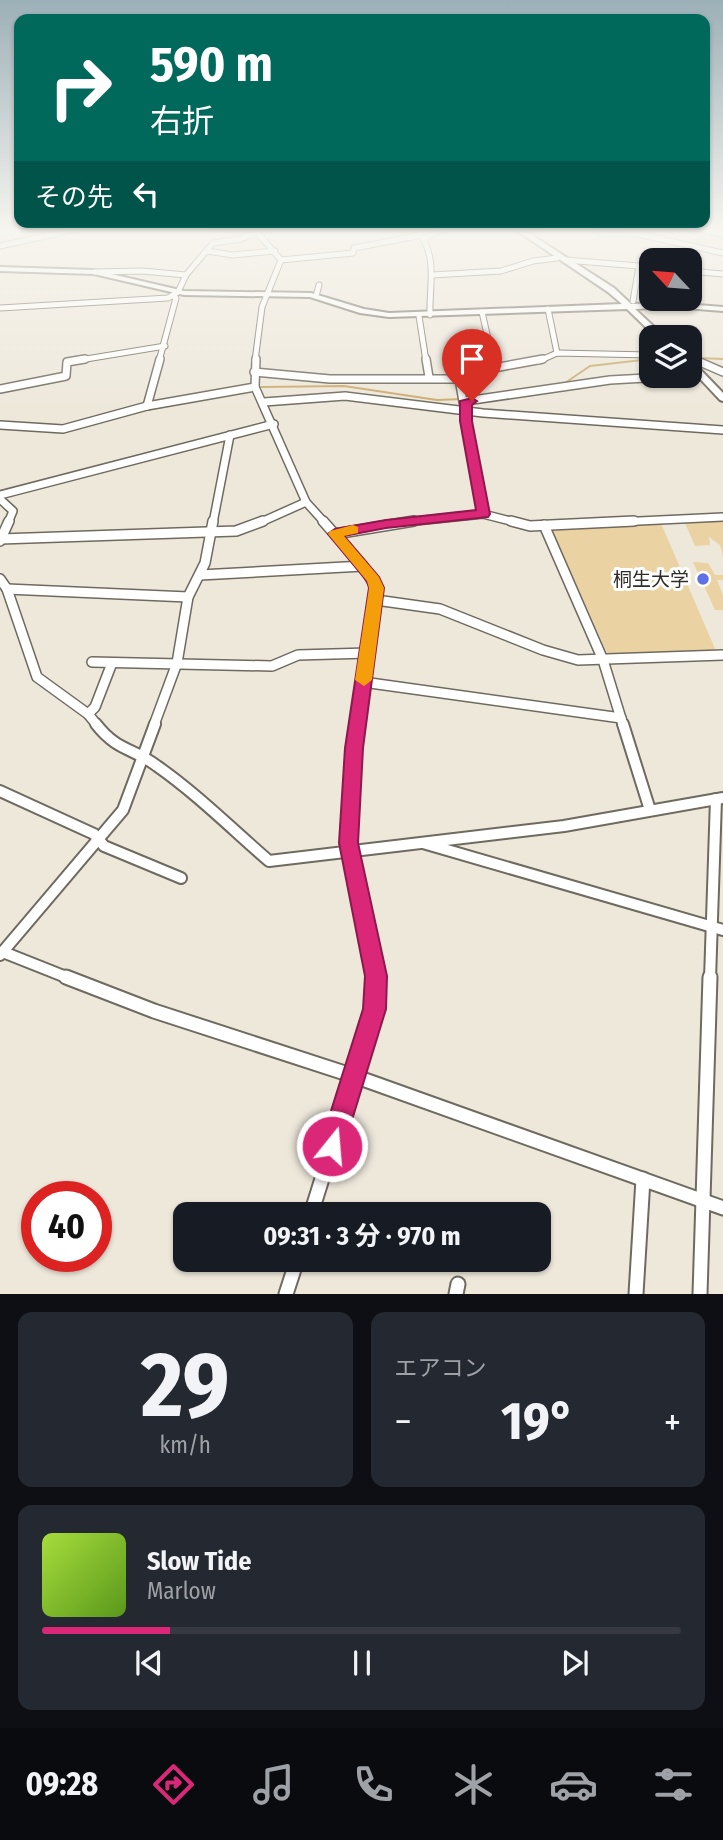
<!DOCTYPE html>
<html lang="ja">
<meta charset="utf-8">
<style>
body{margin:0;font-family:"Fira Sans Condensed","Noto Sans JP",sans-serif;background:#242831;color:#f1f3f6;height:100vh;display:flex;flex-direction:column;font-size:26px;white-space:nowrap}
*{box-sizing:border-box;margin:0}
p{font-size:23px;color:#9ea1a6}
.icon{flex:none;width:38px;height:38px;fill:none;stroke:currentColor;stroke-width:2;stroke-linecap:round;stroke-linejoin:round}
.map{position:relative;height:1294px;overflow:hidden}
.details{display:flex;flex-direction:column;gap:18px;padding:18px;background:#0d0f14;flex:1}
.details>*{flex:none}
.hud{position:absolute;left:14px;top:14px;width:696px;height:214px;border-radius:14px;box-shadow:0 2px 5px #0004;background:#00695c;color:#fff;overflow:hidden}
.needle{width:46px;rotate:296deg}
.controls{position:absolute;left:639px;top:248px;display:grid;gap:14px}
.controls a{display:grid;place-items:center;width:63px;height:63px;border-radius:14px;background:#171b24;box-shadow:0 2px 5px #0004;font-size:35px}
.speed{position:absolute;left:21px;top:1181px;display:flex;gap:14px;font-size:35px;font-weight:700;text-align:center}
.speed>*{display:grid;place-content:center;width:91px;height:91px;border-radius:50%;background:#171b24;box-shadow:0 2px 5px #0004;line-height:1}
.speed .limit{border:10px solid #d22;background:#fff;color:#111}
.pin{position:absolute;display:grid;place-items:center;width:60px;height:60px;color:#fff;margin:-72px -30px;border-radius:50% 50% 50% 0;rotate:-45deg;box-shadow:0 0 7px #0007}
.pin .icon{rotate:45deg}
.me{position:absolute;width:77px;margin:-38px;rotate:17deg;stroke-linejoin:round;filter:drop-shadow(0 0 5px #0008)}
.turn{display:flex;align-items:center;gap:24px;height:147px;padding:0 21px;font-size:32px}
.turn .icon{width:91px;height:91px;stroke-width:2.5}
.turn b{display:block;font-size:49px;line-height:60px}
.then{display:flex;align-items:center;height:66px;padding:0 21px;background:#0003;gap:14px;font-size:26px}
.big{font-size:52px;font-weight:700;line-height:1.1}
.details .card{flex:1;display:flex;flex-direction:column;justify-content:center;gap:10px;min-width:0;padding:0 24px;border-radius:14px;background:#242831}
.details .dial{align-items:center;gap:0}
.dial b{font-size:91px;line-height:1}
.song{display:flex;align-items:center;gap:21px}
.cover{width:84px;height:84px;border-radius:10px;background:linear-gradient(135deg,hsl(80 70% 55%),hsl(90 70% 35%))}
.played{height:7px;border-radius:4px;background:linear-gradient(90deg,#db2777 20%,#363941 20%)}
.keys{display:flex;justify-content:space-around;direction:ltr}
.heat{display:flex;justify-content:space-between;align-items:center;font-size:38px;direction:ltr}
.details .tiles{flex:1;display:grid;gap:18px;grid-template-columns:1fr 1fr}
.card:last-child{grid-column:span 2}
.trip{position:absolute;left:173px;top:1202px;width:378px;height:70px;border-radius:14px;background:#171b24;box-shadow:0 2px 5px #0004;font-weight:700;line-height:70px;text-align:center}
.dock{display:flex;height:112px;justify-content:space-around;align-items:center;background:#090b0e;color:#9ea1a6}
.dock .icon{width:49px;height:49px}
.dock .selected{color:#db2777}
.dock b{font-size:32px;color:#f1f3f6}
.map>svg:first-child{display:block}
.green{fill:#ebd2a3}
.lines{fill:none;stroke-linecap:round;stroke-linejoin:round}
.stream{stroke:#caab6d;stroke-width:2}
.minor-far4-casing{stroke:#6f6a5f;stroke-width:7}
.minor-far3-casing{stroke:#6f6a5f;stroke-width:10}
.minor-far2-casing{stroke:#6f6a5f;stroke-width:12}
.minor-far1-casing{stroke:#6f6a5f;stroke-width:14}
.minor-casing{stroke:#6f6a5f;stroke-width:17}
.major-casing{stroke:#6f6a5f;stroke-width:4}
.minor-far4{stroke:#fff;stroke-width:5}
.minor-far3{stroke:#fff;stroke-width:7}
.minor-far2{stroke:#fff;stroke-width:9}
.minor-far1{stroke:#fff;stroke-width:10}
.minor{stroke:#fff;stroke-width:13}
.major{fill:#fff;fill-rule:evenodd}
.route{fill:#db2777;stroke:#8e194d;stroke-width:2}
.slow{fill:#f59e0b}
.poi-dot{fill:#5e70e8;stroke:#fff;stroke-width:2.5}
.labels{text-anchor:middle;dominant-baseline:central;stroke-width:6;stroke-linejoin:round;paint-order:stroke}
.poi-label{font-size:19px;fill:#2f2d28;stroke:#fff;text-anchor:end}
</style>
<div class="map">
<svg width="723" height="1294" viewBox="0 0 723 1294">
<rect width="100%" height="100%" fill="#eee8db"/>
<g class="green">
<path d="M 660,521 L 716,651 L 608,655 L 552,529 Z"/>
<path d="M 723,521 L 723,556 L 720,545 L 709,537 L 710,545 L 695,546 L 685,523 Z"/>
<path d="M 693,562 L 708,563 L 715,575 L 723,575 L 723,580 L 717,580 L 723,595 L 723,610 L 715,610 Z"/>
</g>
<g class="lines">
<g class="stream">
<path d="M 699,358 L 723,359"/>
<path d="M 562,385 L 590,366 L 651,359"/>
<path d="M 261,387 L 344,386 L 437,400 L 463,399"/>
</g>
<g class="minor-far4-casing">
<g id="minor-far4">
<path d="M 255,230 L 281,260 L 262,307 L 255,361"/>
<path d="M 704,230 L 723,234"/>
<path d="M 419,232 C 438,259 429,285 430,315"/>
<path d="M 601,233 L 638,234 L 723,253"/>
<path d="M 425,238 L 440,230"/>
<path d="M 0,246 L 72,230"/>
<path d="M 207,251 L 233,255 L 275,251"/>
<path d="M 281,260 L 353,253 L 354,248 L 422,235"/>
<path d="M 566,260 L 651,267"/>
<path d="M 690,271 L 723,274"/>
<path d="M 94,272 L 142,271 L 186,275"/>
<path d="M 432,275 L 501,271 L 533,261 L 557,258"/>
<path d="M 316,296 L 319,285"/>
<path d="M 633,301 L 639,266"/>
<path d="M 0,308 L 168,298 L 178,292 L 186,275 L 213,243 L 241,239 L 255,233"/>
<path d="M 548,309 L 557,353"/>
<path d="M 482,312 L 493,361"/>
<path d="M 419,316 L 426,361"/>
<path d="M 690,358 L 697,361"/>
<path d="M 74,361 L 165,346"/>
<path d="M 159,361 L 176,298 L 173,296"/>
<path d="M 539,361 L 557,353 L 650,355"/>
</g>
</g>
<g class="minor-far3-casing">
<g id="minor-far3">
<path d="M 256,359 L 255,387 L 306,502 L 325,523"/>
<path d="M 426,359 L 429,377"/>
<path d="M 493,359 L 496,368"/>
<path d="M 693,359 L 723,372"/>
<path d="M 254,372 L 330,379 L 479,379 L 487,376 L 494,368 L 543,359"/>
<path d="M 459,379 L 483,514"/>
<path d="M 0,389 L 66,376 L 67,362 L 85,359"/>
<path d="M 466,401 L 610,380 L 682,376"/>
<path d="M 264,402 L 345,396 L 483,413 L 723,430"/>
<path d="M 147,406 L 160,359"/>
<path d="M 0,425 L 63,429 L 147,406 L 255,387"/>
<path d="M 0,495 L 274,424"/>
<path d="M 0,499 L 13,511 L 8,523"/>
<path d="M 213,523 L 230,435"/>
<path d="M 259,523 L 306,502"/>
<path d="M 397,523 L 483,514 L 518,523"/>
<path d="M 597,523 L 723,517"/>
</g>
</g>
<g class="minor-far2-casing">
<g id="minor-far2">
<path d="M 323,521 L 363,566 L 376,588 L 357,725"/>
<path d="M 511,521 L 530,526 L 634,521"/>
<path d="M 544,525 L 603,660 L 623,725"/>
<path d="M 335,534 L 414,521"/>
<path d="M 0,539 L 236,531 L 263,521"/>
<path d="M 0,541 L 9,521"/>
<path d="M 200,575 L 363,566"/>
<path d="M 0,579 L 7,589 L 37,677 L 88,714 L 97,725"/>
<path d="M 7,589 L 188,597"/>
<path d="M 376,600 L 440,609 L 543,650 L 578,660 L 723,655"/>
<path d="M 92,662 L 272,666 L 298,655 L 368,653"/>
<path d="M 363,682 L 621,718"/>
<path d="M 88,714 L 95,707 L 112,663"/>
<path d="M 154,725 L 177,663 L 188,597 L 205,563 L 213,521"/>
</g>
</g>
<g class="minor-far1-casing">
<g id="minor-far1">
<path d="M 96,724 C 118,752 132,747 157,766 C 197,794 232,829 269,861 L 564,826 L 723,798"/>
<path d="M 357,724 L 349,843 L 376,979"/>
<path d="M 623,724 L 650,810"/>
<path d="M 0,791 L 94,834 L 104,846 L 181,878"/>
<path d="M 423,843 L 723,930"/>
<path d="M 3,952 L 71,979"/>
<path d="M 0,955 L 123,810 L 155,724"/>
<path d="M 710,979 L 716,799"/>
</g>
</g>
<g class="minor-casing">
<g id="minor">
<path d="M 66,977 L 154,1011 L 354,1076 L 723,1208"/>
<path d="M 311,1214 L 375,1009 L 376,977"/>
<path d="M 286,1294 L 297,1260"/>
<path d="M 456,1294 L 458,1284"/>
<path d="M 636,1294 L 643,1179"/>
<path d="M 700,1294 L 710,977"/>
</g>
</g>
<g class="major-casing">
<g id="major">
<path d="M 516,230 L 524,230 L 614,288 L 631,304 L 672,303 L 723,307 L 723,311 L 672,307 L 635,309 L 666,338 L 657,338 L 627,309 L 389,317 L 360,313 L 310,297 L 184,295 L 94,274 L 0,271 L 0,267 L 94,270 L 184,291 L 311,293 L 364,309 L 389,313 L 622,304 L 608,292 Z"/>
<path d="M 690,361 L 693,362 L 723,393 L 723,401 L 720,400 L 690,368 Z"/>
</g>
</g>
<use href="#minor-far4" class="minor-far4"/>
<use href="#minor-far3" class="minor-far3"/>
<use href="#minor-far2" class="minor-far2"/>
<use href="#minor-far1" class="minor-far1"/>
<use href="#minor" class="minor"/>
<use href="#major" class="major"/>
</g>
<linearGradient id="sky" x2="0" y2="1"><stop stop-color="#9cb0b7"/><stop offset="0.56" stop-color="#f7f5ef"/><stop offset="1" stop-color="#f7f5ef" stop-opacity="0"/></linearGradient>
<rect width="723" height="411" fill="url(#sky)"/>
<path class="route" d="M 472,398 L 477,401 L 472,405 L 472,421 L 490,514 L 488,517 L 386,528 L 344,536 L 379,577 L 384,588 L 363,748 L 358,843 L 387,976 L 386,1009 L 344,1146 L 341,1154 L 332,1158 L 324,1154 L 320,1146 L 363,1009 L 365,976 L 339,843 L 345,748 L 369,588 L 367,581 L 328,534 L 335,529 L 386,520 L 476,510 L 460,421 L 460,401 Z"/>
<path class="slow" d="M 353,525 L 358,527 L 358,533 L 344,536 L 379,577 L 384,588 L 372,680 L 364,686 L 355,680 L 369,588 L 367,581 L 328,534 L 330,531 Z"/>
<circle class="poi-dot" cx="703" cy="579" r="7"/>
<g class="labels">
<g class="poi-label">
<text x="689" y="579">桐生大学</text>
</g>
</g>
</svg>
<div class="controls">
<a><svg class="needle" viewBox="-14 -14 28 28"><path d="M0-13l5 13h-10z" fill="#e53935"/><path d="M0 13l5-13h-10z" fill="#9ea1a6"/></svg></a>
<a><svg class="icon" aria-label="layers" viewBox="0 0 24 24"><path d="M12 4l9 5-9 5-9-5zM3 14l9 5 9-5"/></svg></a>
</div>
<div class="speed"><div class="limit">40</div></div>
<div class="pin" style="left:472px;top:401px;background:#d93025"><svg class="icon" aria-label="arrive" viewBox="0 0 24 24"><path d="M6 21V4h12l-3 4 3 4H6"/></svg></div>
<svg class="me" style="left:332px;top:1146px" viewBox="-20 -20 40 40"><circle r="17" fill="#db2777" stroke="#fff" stroke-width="3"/><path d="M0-11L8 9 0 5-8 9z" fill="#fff"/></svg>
<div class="trip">09:31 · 3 分 · 970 m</div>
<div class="hud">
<div class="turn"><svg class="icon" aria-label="right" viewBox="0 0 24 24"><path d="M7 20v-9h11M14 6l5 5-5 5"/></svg><div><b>590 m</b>右折</div></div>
<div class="then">その先<svg class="icon" aria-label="left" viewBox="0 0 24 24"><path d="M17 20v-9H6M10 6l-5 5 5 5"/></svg></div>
</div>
</div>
<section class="details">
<div class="tiles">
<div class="card dial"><b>29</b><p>km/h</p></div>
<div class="card"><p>エアコン</p>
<div class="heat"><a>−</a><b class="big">19°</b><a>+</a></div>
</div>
<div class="card">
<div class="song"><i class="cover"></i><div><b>Slow Tide</b><p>Marlow</p></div></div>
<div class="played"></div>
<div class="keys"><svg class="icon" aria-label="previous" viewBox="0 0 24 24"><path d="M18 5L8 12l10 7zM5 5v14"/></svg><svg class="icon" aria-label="pause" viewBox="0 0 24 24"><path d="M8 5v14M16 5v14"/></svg><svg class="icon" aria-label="next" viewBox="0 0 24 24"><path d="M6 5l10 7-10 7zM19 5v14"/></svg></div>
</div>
</div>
</section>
<nav class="dock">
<b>09:28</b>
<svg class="icon selected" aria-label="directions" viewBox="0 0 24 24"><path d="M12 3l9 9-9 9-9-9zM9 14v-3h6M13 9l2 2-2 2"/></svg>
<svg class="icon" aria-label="music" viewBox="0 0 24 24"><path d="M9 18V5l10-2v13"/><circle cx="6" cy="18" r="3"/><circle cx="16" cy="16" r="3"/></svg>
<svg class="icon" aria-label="phone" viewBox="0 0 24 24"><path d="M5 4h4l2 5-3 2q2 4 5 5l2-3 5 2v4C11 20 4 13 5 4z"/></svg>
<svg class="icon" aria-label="climate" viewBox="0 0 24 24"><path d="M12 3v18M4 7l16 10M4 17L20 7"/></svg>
<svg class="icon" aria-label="car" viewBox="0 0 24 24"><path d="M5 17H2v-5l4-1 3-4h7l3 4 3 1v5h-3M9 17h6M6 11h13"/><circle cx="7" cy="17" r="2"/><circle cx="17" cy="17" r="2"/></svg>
<svg class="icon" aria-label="filters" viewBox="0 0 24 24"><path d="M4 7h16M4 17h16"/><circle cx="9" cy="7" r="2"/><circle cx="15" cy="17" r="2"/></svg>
</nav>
